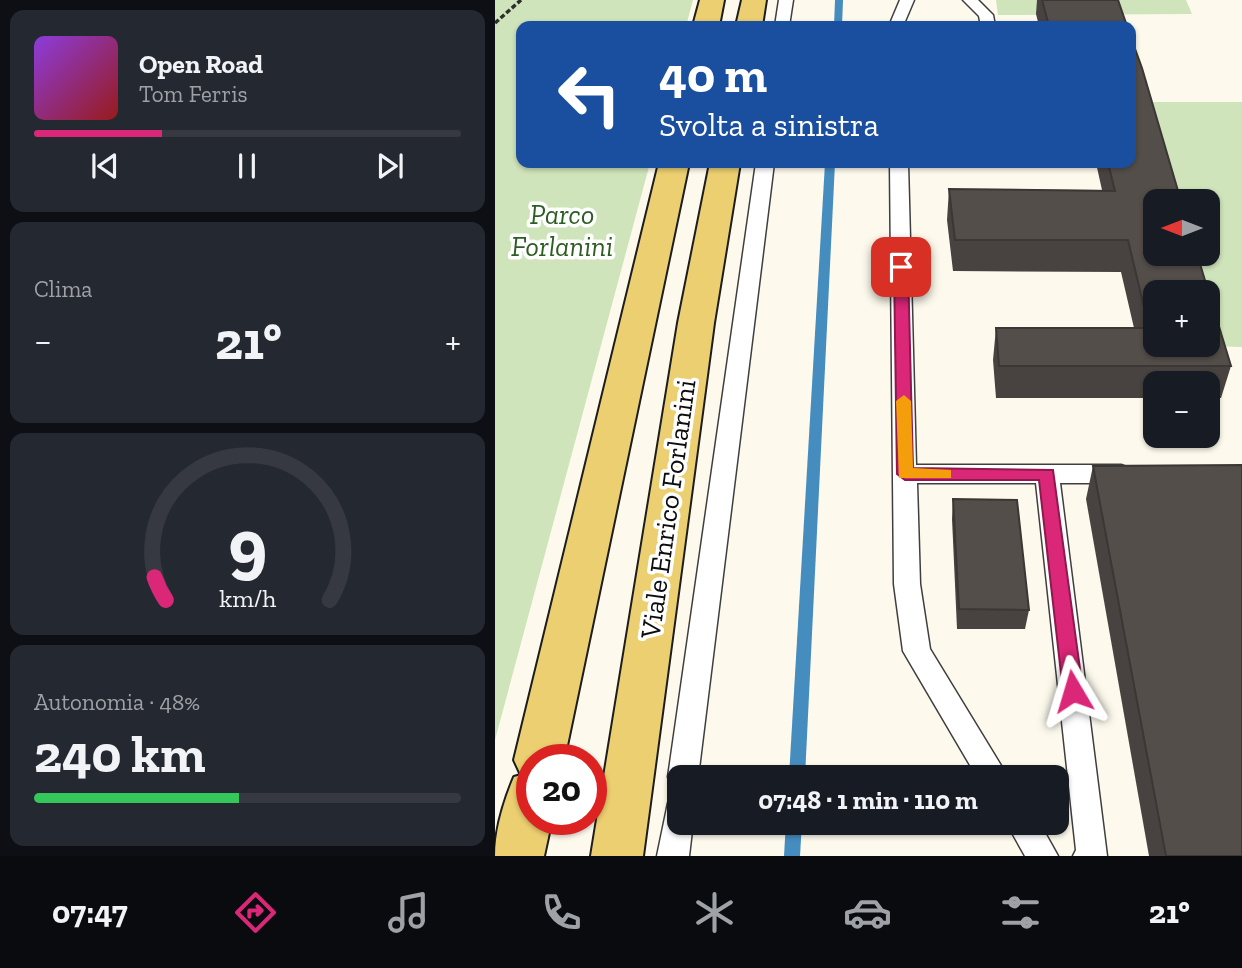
<!DOCTYPE html>
<html lang="it">
<meta charset="utf-8">
<style>
body{margin:0;font-family:"Zilla Slab",serif;background:#242831;color:#f1f3f6;height:100vh;display:flex;flex-direction:column;font-size:26px;white-space:nowrap}
*{box-sizing:border-box;margin:0}
p{font-size:23px;color:#9ea1a6}
.icon{flex:none;width:38px;height:38px;fill:none;stroke:currentColor;stroke-width:2;stroke-linecap:round;stroke-linejoin:round}
.map{position:relative;flex:1;overflow:hidden}
.side{display:flex;flex-direction:column;gap:10px;padding:10px;background:#0d0f14;width:495px}
.side>*{flex:none}
.hud{position:absolute;left:21px;top:21px;width:620px;height:147px;border-radius:14px;box-shadow:0 2px 5px #0004;background:#1a4fa0;color:#fff;overflow:hidden}
.needle{width:46px;rotate:270deg}
.tools{position:absolute;left:648px;top:189px;display:grid;gap:14px}
.tools a{display:grid;place-items:center;width:77px;height:77px;border-radius:14px;background:#171b24;box-shadow:0 2px 5px #0004;font-size:35px}
.speed{position:absolute;left:21px;top:744px;display:flex;gap:14px;font-size:35px;font-weight:700;text-align:center}
.speed>*{display:grid;place-content:center;width:91px;height:91px;border-radius:50%;background:#171b24;box-shadow:0 2px 5px #0004;line-height:1}
.speed .limit{border:10px solid #d22;background:#fff;color:#111}
.pin{position:absolute;display:grid;place-items:center;width:60px;height:60px;color:#fff;margin:-30px;border-radius:14px;box-shadow:0 4px 10px #0006}
.me{position:absolute;width:77px;margin:-38px;rotate:353deg;stroke-linejoin:round;filter:drop-shadow(0 0 5px #0008)}
.turn{display:flex;align-items:center;gap:24px;height:147px;padding:0 28px;font-size:32px}
.turn .icon{width:91px;height:91px;stroke-width:2.5}
.turn b{display:block;font-size:49px;line-height:60px}
.big{font-size:52px;font-weight:700;line-height:1.1}
.side .card{flex:1;display:flex;flex-direction:column;justify-content:center;gap:10px;min-width:0;padding:0 24px;border-radius:14px;background:#242831}
.side .dial{align-items:center;gap:0}
.dial svg{height:182px;overflow:visible;fill:none;stroke:#363941;stroke-width:7;stroke-linecap:round;text-anchor:middle}
.dial text{fill:#f1f3f6;stroke:none}
.song{display:flex;align-items:center;gap:21px}
.cover{width:84px;height:84px;border-radius:10px;background:linear-gradient(135deg,hsl(270 70% 55%),hsl(0 70% 35%))}
.played{height:7px;border-radius:4px;background:linear-gradient(90deg,#db2777 30%,#363941 30%)}
.keys{display:flex;justify-content:space-around;direction:ltr}
.heat{display:flex;justify-content:space-between;align-items:center;font-size:38px;direction:ltr}
.charge{height:10px;border-radius:5px;background:linear-gradient(90deg,#34c759 48%,#363941 0)}
.trip{position:absolute;left:172px;top:765px;width:402px;height:70px;border-radius:14px;background:#171b24;box-shadow:0 2px 5px #0004;font-weight:700;line-height:70px;text-align:center}
.tab-bar{display:flex;height:112px;justify-content:space-around;align-items:center;background:#090b0e;color:#9ea1a6}
.tab-bar .icon{width:49px;height:49px}
.tab-bar .active{color:#db2777}
.tab-bar b{font-size:32px;color:#f1f3f6}
main{display:flex;flex:1;min-height:0}
.map>svg:first-child{display:block}
.green{fill:#cfe4ba}
.lines{fill:none;stroke-linecap:round;stroke-linejoin:round}
.stream{fill:#458cbf;fill-rule:evenodd}
.lane-casing{stroke:#3f3f3f;stroke-width:3}
.primary-casing{stroke:#1d1d1d;stroke-width:4}
.path{stroke:#2e2e2e;stroke-width:3.5;stroke-dasharray:5 2.5;stroke-linecap:butt}
.lane{fill:#fff;fill-rule:evenodd}
.primary{fill:#ebcf70;fill-rule:evenodd}
.wall{fill:#484340}
.building{fill:#544e4a;stroke:#3b3734;stroke-width:2;fill-rule:evenodd}
.route{fill:#db2777;stroke:#8e194d;stroke-width:2}
.slow{fill:#f59e0b}
.labels{text-anchor:middle;dominant-baseline:central;stroke-width:7;stroke-linejoin:round;paint-order:stroke}
.park-label{font-size:28px;font-style:italic;fill:#2e5d23;stroke:#fff}
.street-label{font-size:28px;fill:#0c0c0c;stroke:#fff}
</style>
<main>
<section class="side">
<div class="card">
<div class="song"><i class="cover"></i><div><b>Open Road</b><p>Tom Ferris</p></div></div>
<div class="played"></div>
<div class="keys"><svg class="icon" aria-label="previous" viewBox="0 0 24 24"><path d="M18 5L8 12l10 7zM5 5v14"/></svg><svg class="icon" aria-label="pause" viewBox="0 0 24 24"><path d="M8 5v14M16 5v14"/></svg><svg class="icon" aria-label="next" viewBox="0 0 24 24"><path d="M6 5l10 7-10 7zM19 5v14"/></svg></div>
</div>
<div class="card"><p>Clima</p>
<div class="heat"><a>−</a><b class="big">21°</b><a>+</a></div>
</div>
<div class="card dial"><svg viewBox="0 0 100 80">
<path d="M14 69A42 42 0 1 1 86 69"/>
<path d="M14 69A42 42 0 0 1 9 59" stroke="#db2777"/>
<text x="50" y="56" font-size="32" font-weight="700">9</text>
<text x="50" y="72" font-size="11">km/h</text>
</svg></div>
<div class="card"><p>Autonomia · 48%</p><b class="big">240 km</b><div class="charge"></div></div>
</section>
<div class="map">
<svg width="747" height="856" viewBox="0 0 747 856">
<rect width="100%" height="100%" fill="#fdfaed"/>
<g class="green">
<path d="M 0,0 L 198,0 L 191,26 L 26,26 L 26,163 L 155,163 L 0,740 Z"/>
<path d="M 501,0 L 691,0 L 697,14 L 503,15 Z"/>
<path d="M 635,102 L 747,102 L 747,347 L 712,346 L 712,292 L 685,254 L 712,254 L 712,201 L 671,201 Z"/>
</g>
<g class="lines">
<g class="stream">
<path d="M 340,0 L 348,0 L 347,26 L 339,26 Z"/>
<path d="M 330,163 L 340,163 L 310,777 L 294,777 Z"/>
<path d="M 291,822 L 307,822 L 305,856 L 289,856 Z"/>
</g>
<g class="lane-casing">
<g id="lane">
<path d="M 284,0 L 298,0 L 294,26 L 280,26 Z"/>
<path d="M 405,0 L 419,0 L 408,26 L 394,26 Z"/>
<path d="M 468,0 L 483,0 L 498,15 L 500,26 L 486,26 L 484,16 Z"/>
<path d="M 261,163 L 279,163 L 203,777 L 184,777 L 184,789 L 178,787 L 173,777 Z"/>
<path d="M 395,163 L 413,163 L 421,465 L 626,465 L 634,468 L 638,474 L 634,480 L 626,483 L 565,483 L 612,856 L 578,856 L 581,850 L 541,483 L 422,483 L 425,584 L 435,649 L 513,777 L 482,777 L 408,651 L 399,584 Z"/>
<path d="M 184,799 L 184,822 L 198,822 L 194,856 L 162,856 L 173,803 Z"/>
<path d="M 511,822 L 544,822 L 563,856 L 530,856 Z"/>
</g>
</g>
<g class="primary-casing">
<g id="primary">
<path d="M 205,0 L 229,0 L 224,26 L 198,26 Z"/>
<path d="M 247,0 L 271,0 L 267,26 L 241,26 Z"/>
<path d="M 164,163 L 194,163 L 69,760 L 37,760 L 37,819 L 57,819 L 49,856 L 0,856 C 0,830 9,801 19,777 L 26,775 L 19,760 Z"/>
<path d="M 215,163 L 245,163 L 219,323 L 148,856 L 96,856 L 183,323 Z"/>
</g>
</g>
<path class="path" d="M 0,23 L 26,0"/>
<use href="#lane" class="lane"/>
<use href="#primary" class="primary"/>
</g>
<g class="wall">
<path d="M 542,0 L 623,0 L 632,26 L 544,26 L 541,14 Z"/>
<path d="M 601,163 L 635,163 L 736,366 L 726,398 L 712,398 L 712,383 L 660,383 L 660,398 L 501,398 L 498,360 L 501,328 L 639,328 L 626,272 L 458,271 L 452,220 L 454,189 L 607,190 Z"/>
<path d="M 598,466 L 747,856 L 654,856 L 591,499 Z"/>
<path d="M 458,499 L 534,610 L 530,629 L 462,629 L 457,519 Z"/>
</g>
<g class="building">
<path d="M 547,0 L 623,0 L 632,26 L 554,26 Z"/>
<path d="M 635,35 L 647,68 L 686,201 L 660,201 L 660,254 L 702,254 L 736,366 L 504,366 L 501,328 L 654,328 L 633,240 L 460,240 L 454,189 L 620,191 L 613,163 L 635,163 ZM 660,292 L 712,292 L 712,345 L 660,345 Z"/>
<path d="M 747,465 L 747,856 L 671,856 L 598,466 Z"/>
<path d="M 458,499 L 522,500 L 534,610 L 464,609 Z"/>
</g>
<path class="route" d="M 406,262 L 413,267 L 418,468 L 558,470 L 588,691 L 585,697 L 578,700 L 571,697 L 568,691 L 544,480 L 410,480 L 402,474 L 399,267 Z"/>
<path class="slow" d="M 409,395 L 416,401 L 418,468 L 456,470 L 456,478 L 404,478 L 401,401 Z"/>
<g class="labels">
<g class="park-label">
<text x="67" y="214">Parco<tspan x="67" dy="32">Forlanini</tspan></text>
</g>
<g class="street-label">
<text transform="translate(173 509) rotate(-82)">Viale Enrico Forlanini</text>
</g>
</g>
</svg>
<div class="tools">
<a><svg class="needle" viewBox="-14 -14 28 28"><path d="M0-13l5 13h-10z" fill="#e53935"/><path d="M0 13l5-13h-10z" fill="#9ea1a6"/></svg></a>
<a>+</a>
<a>−</a>
</div>
<div class="speed"><div class="limit">20</div></div>
<div class="pin" style="left:406px;top:267px;background:#d93025"><svg class="icon" aria-label="arrive" viewBox="0 0 24 24"><path d="M6 21V4h12l-3 4 3 4H6"/></svg></div>
<svg class="me" style="left:578px;top:691px" viewBox="-20 -20 40 40"><path d="M0-17L14 15 0 8-14 15z" fill="#db2777" stroke="#fff" stroke-width="4"/></svg>
<div class="trip">07:48 · 1 min · 110 m</div>
<div class="hud">
<div class="turn"><svg class="icon" aria-label="left" viewBox="0 0 24 24"><path d="M17 20v-9H6M10 6l-5 5 5 5"/></svg><div><b>40 m</b>Svolta a sinistra</div></div>
</div>
</div>
</main>
<nav class="tab-bar">
<b>07:47</b>
<svg class="icon active" aria-label="directions" viewBox="0 0 24 24"><path d="M12 3l9 9-9 9-9-9zM9 14v-3h6M13 9l2 2-2 2"/></svg>
<svg class="icon" aria-label="music" viewBox="0 0 24 24"><path d="M9 18V5l10-2v13"/><circle cx="6" cy="18" r="3"/><circle cx="16" cy="16" r="3"/></svg>
<svg class="icon" aria-label="phone" viewBox="0 0 24 24"><path d="M5 4h4l2 5-3 2q2 4 5 5l2-3 5 2v4C11 20 4 13 5 4z"/></svg>
<svg class="icon" aria-label="climate" viewBox="0 0 24 24"><path d="M12 3v18M4 7l16 10M4 17L20 7"/></svg>
<svg class="icon" aria-label="car" viewBox="0 0 24 24"><path d="M5 17H2v-5l4-1 3-4h7l3 4 3 1v5h-3M9 17h6M6 11h13"/><circle cx="7" cy="17" r="2"/><circle cx="17" cy="17" r="2"/></svg>
<svg class="icon" aria-label="filters" viewBox="0 0 24 24"><path d="M4 7h16M4 17h16"/><circle cx="9" cy="7" r="2"/><circle cx="15" cy="17" r="2"/></svg>
<b>21°</b>
</nav>
